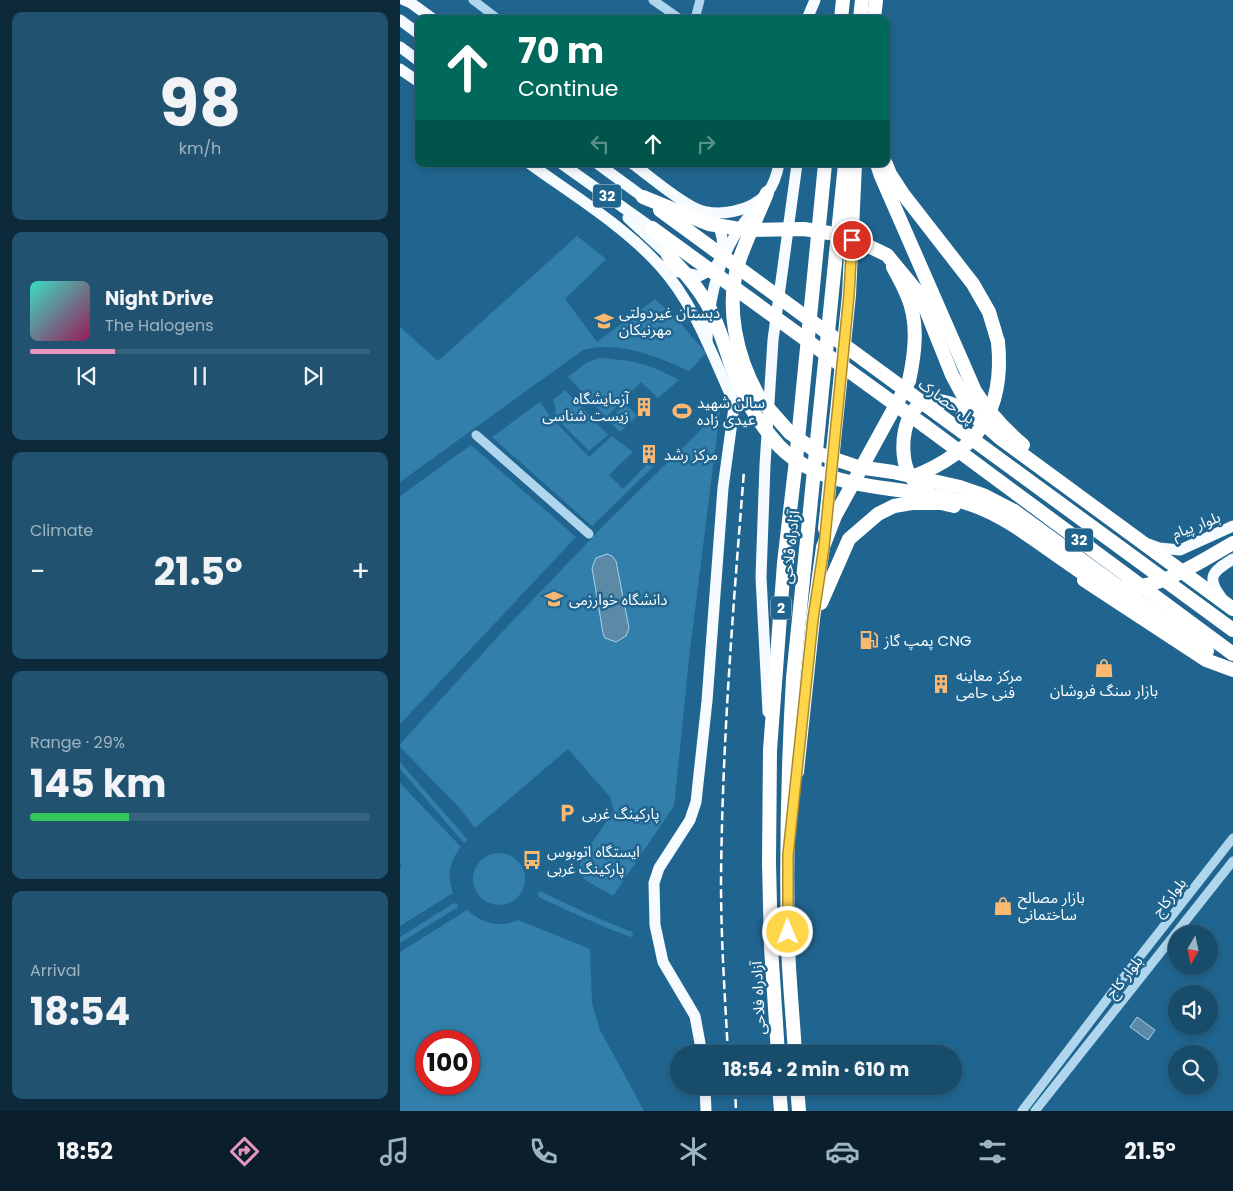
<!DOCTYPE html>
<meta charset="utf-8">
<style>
body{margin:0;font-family:Poppins,"Noto Sans Arabic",sans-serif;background:#215371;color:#f1f3f6;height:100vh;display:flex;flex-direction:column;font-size:19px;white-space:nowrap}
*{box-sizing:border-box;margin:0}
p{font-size:16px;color:#9fb4c1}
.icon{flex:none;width:28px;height:28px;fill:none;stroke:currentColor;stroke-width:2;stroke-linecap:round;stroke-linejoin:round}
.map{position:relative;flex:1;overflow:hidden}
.drawer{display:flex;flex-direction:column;gap:12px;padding:12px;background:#0d2a3b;width:400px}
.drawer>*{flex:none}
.guide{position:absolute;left:15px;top:15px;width:475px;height:152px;border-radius:10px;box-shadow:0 2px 8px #0003,0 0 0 1px #36637e;background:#00695c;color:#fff;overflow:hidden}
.needle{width:32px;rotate:189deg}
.controls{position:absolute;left:768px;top:925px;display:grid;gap:10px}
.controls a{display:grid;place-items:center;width:50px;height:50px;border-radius:50%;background:#184c6b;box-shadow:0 2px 8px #0003,0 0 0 1px #36637e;font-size:25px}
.speed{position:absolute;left:15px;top:1030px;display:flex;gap:10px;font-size:25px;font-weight:700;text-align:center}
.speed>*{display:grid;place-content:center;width:65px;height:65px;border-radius:50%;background:#184c6b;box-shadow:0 2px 8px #0003,0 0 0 1px #36637e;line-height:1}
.speed .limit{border:8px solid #d22;background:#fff;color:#111}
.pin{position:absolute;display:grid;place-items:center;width:42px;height:42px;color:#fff;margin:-21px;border:2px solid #fff;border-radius:50%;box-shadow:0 1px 5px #0007}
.me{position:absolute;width:55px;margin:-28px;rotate:359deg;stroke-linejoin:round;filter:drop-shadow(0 0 4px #0008)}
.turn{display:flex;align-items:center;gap:18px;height:105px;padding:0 20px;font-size:22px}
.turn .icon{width:65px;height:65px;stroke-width:2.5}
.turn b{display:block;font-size:35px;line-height:42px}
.lanes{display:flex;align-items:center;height:48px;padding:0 20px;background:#0003;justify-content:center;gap:25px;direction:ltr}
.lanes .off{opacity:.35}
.big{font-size:38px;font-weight:700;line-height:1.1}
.drawer .widget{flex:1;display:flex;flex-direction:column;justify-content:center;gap:8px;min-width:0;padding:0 18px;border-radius:10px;background:#215371}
.drawer .dial{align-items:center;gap:0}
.dial b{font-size:65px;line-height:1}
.song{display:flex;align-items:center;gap:15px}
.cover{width:60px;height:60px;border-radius:8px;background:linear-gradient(135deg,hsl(170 70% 55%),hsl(330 70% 35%))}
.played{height:5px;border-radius:2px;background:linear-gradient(90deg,#e797bd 25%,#36637e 25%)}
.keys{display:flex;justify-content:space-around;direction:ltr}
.heat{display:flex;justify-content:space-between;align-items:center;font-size:28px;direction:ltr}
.charge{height:8px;border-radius:4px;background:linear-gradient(90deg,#34c759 29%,#36637e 0)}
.trip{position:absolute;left:270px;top:1045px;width:292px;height:50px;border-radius:25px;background:#184c6b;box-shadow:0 2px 8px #0003,0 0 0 1px #36637e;font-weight:700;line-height:50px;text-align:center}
.menu{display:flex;height:80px;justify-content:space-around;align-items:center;background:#0a1e2b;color:#9fb4c1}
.menu .icon{width:35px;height:35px}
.menu .active{color:#e797bd}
.menu b{font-size:22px;color:#f1f3f6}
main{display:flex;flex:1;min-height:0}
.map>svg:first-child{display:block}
.green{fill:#317faa;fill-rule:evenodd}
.water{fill:#5c8aa6;stroke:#a3d4ee}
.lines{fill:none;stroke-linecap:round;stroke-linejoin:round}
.minor{stroke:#afd6ec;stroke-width:9}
.major{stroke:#f5fbff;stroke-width:11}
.highway{stroke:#fff;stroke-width:14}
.rail{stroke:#fff;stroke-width:2.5;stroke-dasharray:9 4;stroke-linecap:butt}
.highway-bridge{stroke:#fff;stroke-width:14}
.route-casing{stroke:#a68a30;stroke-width:12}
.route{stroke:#ffd54a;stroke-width:9}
.labels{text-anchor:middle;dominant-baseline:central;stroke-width:5;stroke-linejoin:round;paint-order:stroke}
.shield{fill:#20658f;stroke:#bcd1dd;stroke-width:1}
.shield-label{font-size:14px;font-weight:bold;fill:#fff}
.poi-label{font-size:15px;fill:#fff;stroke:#20658f;text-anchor:start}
.street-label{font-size:15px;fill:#fff;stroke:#20658f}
</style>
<main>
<section class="drawer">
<div class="widget dial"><b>98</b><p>km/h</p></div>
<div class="widget">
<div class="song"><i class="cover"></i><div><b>Night Drive</b><p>The Halogens</p></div></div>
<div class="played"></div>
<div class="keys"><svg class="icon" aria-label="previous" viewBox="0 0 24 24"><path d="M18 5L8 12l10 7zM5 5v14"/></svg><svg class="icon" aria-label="pause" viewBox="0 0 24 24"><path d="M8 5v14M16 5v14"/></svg><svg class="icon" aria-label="next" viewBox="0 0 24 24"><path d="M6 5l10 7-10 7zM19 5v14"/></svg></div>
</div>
<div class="widget"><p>Climate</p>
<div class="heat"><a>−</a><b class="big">21.5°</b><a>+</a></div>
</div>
<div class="widget"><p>Range · 29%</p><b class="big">145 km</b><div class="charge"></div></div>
<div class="widget"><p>Arrival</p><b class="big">18:54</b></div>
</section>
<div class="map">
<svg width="833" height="1111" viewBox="0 0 833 1111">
<rect width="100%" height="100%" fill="#20658f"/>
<g class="green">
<path d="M 177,236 L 206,259 L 165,299 L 197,342 L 255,299 L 277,319 L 306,353 L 289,371 C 257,356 218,340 183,350 L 0,482 L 0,327 L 38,361 Z"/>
<path d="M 199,358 C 232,360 250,364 279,380 L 258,398 L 241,382 L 206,417 L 168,377 L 186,363 Z"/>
<path d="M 165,390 L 208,435 L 189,451 L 154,416 L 156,409 L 153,400 Z"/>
<path d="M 140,402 L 150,416 L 189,457 L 212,436 L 233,452 L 209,475 L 223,489 L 248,463 L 253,467 L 192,526 L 92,437 Z"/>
<path d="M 225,403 L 237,416 L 220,432 L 209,421 Z"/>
<path d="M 320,411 L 290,650 L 274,806 L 213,896 L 185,880 L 179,868 L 183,856 L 214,810 L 210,797 L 168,749 L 75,828 L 58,806 L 0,747 L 0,744 L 104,630 L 207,522 Z"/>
<path d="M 71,445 L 176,537 L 0,724 L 0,496 Z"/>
<path d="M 0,762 L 67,839 L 66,842 L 63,842 L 0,769 Z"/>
<path d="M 0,783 L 61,847 C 49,861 47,875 53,893 L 0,926 L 0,868 L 2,866 L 0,864 Z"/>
<circle cx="99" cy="879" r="26"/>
<path d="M 140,891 L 186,913 L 232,932 L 233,936 L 231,937 L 207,928 L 138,897 L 138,893 Z"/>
<path d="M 54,903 L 57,904 L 58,907 L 0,943 L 0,937 Z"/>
<path d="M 67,910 C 82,923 100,929 118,920 L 190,949 L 192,1003 L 200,1030 L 244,1111 L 0,1111 L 0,952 ZM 26,1041 L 69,1041 L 69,1084 L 26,1084 Z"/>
</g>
<g class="water">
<path d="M 207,554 L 212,556 L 216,561 L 229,628 L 226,636 L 216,642 L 205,638 L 203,633 L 192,568 L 196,558 Z"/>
<path d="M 737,1017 L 755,1030 L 748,1040 L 730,1027 Z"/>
</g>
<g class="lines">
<g class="minor">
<path d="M 73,0 L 98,19"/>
<path d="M 253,0 L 280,19"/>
<path d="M 295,19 L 300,0"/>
<path d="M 76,435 L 189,534"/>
<path d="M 622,1111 L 727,973 L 833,838"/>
<path d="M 635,1111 L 833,861"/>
</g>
<g class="major">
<path d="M 4,0 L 11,3 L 33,19"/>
<path d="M 407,19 L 415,0"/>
<path d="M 0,20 L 19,34"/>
<path d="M 0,47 L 19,61"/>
<path d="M 0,69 L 19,82"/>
<path d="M 130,164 C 173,195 224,226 260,266 C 293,302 311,352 331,396 L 334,407 L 323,488 L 307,701 L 296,802 L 290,820 L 259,868 L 254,883 L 255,925 L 263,962 L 295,1016 L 302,1054"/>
<path d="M 162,164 L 252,228"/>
<path d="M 198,164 L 243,197"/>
<path d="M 233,164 C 252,178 272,196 293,207 C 315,219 352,212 368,192 C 374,184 377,174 379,164"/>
<path d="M 228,218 L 268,255"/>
<path d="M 260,265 L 275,271 L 299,276 C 304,273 312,270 316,266 C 326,252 324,234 315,221"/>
<path d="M 307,341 C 308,306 316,267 334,237 C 342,224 351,214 360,202"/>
<path d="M 748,544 L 759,548 L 780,550 L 833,526"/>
<path d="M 821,597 C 805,576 814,571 833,559"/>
<path d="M 368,712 L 361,577 L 365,465 L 373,340 L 397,164"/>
<path d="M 305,1086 L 306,1111"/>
</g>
<g class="highway">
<path d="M 441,19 L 443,0"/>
<path d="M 460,19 L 462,0"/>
<path d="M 474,19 L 476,0"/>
<path d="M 477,164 L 481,176 L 575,391 C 589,413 604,429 623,445"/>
<path d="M 486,164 L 490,174 L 503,194 L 573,284 L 589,312 L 598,342"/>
<path d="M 360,399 C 336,357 324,305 340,258 C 348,236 358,215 367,193"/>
<path d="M 538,414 L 833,630"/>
<path d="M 525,426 L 833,654"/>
<path d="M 534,498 C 525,491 515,484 509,474 C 498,454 502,404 530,401 C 556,398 582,422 600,438 L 833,609"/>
<path d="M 614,511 L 807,651"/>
<path d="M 425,529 L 449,295 L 455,164"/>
<path d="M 684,580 L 806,660 L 833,670"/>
<path d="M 421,603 L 449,539 L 478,514 L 494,506 L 512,503 L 541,503 L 554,506"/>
<path d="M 397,772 L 413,619 L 423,547 L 435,516 L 509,381 C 515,353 519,322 507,295 C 503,285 498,276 493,267"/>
<path d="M 378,1054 L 371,947 L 369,863 L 370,750 L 384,563 L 396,460 L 425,164"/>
<path d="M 395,1054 C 393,1017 389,980 388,944 C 386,855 388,766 393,678 L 445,164"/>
<path d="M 379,1086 L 381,1111"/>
<path d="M 397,1086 L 399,1111"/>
</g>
<g class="rail">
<path d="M 328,1054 C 325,997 321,940 321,883 C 322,746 333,609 344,471"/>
<path d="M 335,1086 L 336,1111"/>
</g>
<g class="highway-bridge">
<path d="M 243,197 L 309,224 L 346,230 L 404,229 L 429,233 L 454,239 L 487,255 L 520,295 L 552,375 L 567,403 L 577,417"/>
<path d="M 260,210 L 538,414"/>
<path d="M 252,228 L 525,426"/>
<path d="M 268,255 C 285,272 299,288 310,309 C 319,327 325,346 331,365 C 342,396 357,422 379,446 C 430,498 512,482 575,506 C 610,519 638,543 668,563 C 682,573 697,585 715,587 C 757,592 798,563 833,543"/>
<path d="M 360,399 L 390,433 L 420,454 L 458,467 L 493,472 L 560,487 L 583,495 L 614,511"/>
<path d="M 512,477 C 577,452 605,411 598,342"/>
</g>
</g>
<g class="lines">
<g class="route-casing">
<path id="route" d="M 388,932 L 388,855 L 413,619 L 424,547 L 449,295 L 452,240"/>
</g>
<use href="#route" class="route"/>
</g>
<defs>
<g id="school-bare" transform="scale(1.5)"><path d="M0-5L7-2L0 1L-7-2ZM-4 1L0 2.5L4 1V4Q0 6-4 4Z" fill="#fab870" stroke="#20658f" stroke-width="2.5" paint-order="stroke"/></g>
<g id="building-bare" transform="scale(1.5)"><path d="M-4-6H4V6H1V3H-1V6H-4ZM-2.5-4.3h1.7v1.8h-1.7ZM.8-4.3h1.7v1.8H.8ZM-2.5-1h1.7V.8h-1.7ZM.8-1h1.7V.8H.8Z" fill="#fab870" stroke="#20658f" stroke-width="2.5" paint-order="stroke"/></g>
<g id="stadium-bare" transform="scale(1.5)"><path d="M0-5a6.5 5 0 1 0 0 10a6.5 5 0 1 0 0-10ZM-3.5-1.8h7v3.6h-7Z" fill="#fab870" stroke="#20658f" stroke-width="2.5" paint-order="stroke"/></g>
<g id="university-bare" transform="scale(1.5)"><path d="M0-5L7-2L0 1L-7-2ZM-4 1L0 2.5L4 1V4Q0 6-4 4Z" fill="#fab870" stroke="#20658f" stroke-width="2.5" paint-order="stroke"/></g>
<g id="fuel-bare" transform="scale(1.5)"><path d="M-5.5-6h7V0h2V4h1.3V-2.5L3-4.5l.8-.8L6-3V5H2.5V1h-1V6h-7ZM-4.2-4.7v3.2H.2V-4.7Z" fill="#fab870" stroke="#20658f" stroke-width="2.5" paint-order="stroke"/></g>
<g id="shop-bare" transform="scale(1.5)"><path d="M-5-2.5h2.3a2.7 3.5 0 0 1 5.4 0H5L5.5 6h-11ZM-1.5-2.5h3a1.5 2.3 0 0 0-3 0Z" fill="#fab870" stroke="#20658f" stroke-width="2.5" paint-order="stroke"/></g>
<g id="parking-bare" transform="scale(1.5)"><path d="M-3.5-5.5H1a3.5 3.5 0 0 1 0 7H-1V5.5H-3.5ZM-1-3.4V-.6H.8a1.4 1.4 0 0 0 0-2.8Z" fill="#fab870" stroke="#20658f" stroke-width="2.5" paint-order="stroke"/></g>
<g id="bus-bare" transform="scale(1.5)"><path d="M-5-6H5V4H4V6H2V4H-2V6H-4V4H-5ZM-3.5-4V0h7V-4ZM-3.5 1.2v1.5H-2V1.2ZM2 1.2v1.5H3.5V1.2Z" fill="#fab870" stroke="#20658f" stroke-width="2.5" paint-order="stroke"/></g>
</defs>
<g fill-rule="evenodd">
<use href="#school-bare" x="204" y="321"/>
<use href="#building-bare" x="244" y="407"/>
<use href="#stadium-bare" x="282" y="411"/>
<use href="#building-bare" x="249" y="454"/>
<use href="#university-bare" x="154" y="599"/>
<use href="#fuel-bare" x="469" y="640"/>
<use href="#shop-bare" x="704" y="668"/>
<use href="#building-bare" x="541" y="684"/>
<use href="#parking-bare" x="167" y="813"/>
<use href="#bus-bare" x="132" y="860"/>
<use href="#shop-bare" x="603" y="906"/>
</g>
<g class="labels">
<g class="shield">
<rect x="193" y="184.5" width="28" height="23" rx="4"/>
<rect x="665" y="528.5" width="28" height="23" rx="4"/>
<rect x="371" y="596.5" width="20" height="23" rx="4"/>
</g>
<g class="shield-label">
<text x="207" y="196">32</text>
<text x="679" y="540">32</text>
<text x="381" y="608">2</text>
</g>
<g class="poi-label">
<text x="219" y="312">دبستان غیردولتی<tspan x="219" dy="17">مهرنیکان</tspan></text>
<text x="229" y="398" text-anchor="end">آزمایشگاه<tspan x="229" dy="17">زیست شناسی</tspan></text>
<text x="297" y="402">سالن شهید<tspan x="297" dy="17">عیدی زاده</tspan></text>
<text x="264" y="454">مرکز رشد</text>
<text x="169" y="599">دانشگاه خوارزمی</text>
<text x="484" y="640">پمپ گاز CNG</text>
<text x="556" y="675">مرکز معاینه<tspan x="556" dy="17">فنی حامی</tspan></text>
<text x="704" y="690" text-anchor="middle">بازار سنگ فروشان</text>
<text x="182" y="813">پارکینگ غربی</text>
<text x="147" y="851">ایستگاه اتوبوس<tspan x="147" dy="17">پارکینگ غربی</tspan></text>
<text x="618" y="897">بازار مصالح<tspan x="618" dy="17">ساختمانی</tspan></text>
</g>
<g class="street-label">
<text transform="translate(547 401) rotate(36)">پل حصارک</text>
<text transform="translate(796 525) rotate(-21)">بلوار پیام</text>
<text transform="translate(390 547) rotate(-84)">آزادراه فلاحی</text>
<text transform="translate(769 897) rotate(-52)">بلوارکاج</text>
<text transform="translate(724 977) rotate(-52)">بلوار کاج</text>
<text transform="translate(358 998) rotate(-93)">آزادراه فلاحی</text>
</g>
</g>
</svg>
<div class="controls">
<a><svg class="needle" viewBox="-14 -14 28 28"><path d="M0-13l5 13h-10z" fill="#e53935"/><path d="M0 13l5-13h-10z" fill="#9fb4c1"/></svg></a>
<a><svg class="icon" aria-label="sound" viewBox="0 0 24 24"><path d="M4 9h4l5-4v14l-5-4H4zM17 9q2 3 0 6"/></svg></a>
<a><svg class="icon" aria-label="search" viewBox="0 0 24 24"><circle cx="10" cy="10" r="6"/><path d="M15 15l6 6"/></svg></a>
</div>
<div class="speed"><div class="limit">100</div></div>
<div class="pin" style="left:452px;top:240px;background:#d93025"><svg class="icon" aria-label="arrive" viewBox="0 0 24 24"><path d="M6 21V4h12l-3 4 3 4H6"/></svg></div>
<svg class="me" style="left:388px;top:932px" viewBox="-20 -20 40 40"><circle r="17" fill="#ffd54a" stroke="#fff" stroke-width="3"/><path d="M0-11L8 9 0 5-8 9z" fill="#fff"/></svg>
<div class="trip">18:54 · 2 min · 610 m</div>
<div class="guide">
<div class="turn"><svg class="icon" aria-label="ahead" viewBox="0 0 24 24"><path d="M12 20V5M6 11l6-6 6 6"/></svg><div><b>70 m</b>Continue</div></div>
<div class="lanes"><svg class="icon off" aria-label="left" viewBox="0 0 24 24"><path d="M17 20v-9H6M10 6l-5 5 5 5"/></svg><svg class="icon" aria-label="ahead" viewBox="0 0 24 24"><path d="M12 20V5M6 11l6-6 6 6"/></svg><svg class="icon off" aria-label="right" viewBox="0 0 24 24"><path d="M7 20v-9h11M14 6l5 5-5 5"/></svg></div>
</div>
</div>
</main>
<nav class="menu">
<b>18:52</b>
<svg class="icon active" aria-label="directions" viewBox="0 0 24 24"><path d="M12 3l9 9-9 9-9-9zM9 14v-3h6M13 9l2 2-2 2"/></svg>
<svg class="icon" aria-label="music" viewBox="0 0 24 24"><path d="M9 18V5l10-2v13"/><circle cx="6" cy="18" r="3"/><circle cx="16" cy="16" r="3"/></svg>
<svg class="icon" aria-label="phone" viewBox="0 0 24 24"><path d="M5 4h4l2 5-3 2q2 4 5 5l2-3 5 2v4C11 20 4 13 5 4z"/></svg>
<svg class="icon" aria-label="climate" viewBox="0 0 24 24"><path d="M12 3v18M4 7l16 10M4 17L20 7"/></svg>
<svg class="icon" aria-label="car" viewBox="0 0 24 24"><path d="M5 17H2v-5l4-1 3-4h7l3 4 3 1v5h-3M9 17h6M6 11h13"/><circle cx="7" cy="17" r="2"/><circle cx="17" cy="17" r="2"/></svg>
<svg class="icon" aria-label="filters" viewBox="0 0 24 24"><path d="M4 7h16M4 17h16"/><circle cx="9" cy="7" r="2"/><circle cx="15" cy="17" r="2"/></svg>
<b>21.5°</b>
</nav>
